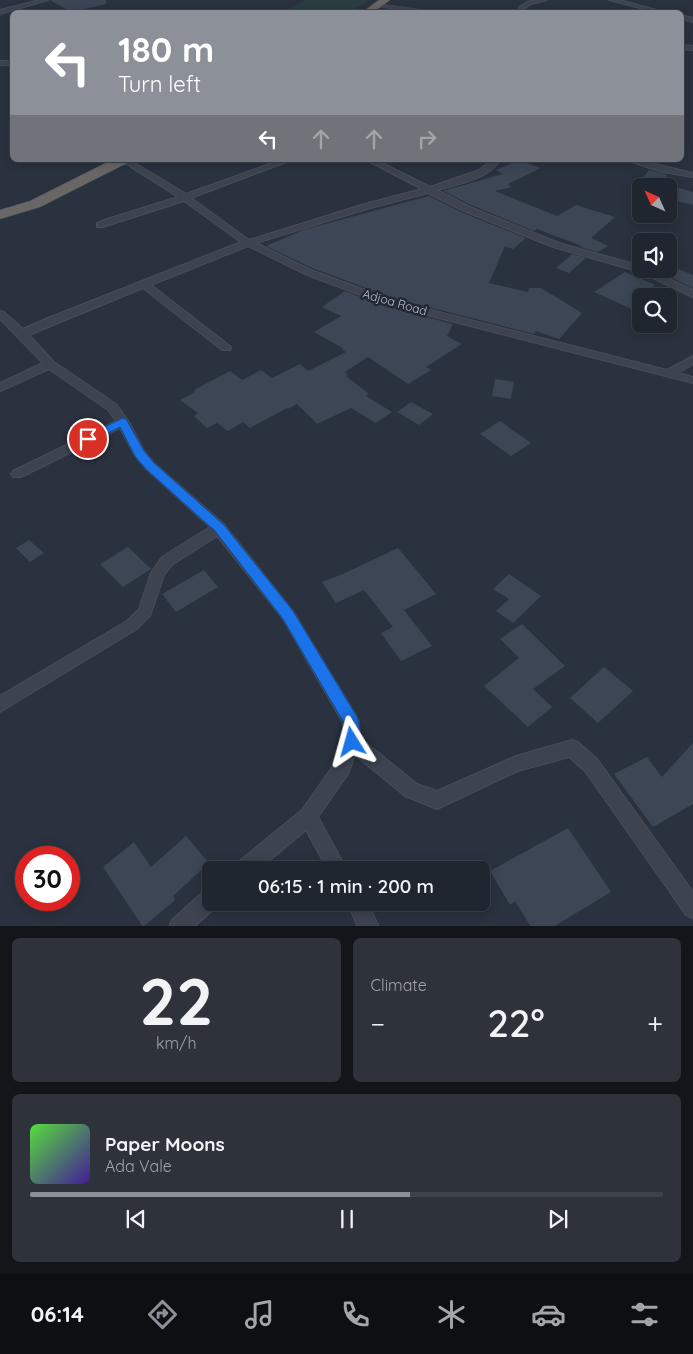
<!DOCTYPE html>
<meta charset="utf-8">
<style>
body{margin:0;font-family:Quicksand,sans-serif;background:#2d323b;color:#f1f3f6;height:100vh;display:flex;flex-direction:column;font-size:19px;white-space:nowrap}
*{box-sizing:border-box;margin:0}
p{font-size:16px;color:#a2a5aa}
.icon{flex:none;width:28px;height:28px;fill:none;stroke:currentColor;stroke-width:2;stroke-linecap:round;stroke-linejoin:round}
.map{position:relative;height:926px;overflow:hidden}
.sheet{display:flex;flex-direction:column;gap:12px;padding:12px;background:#12151a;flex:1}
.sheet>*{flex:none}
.top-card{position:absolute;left:10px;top:10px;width:674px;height:152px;border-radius:8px;box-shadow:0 2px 12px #0003,0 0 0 1px #3d434b;background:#8c9099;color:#fff;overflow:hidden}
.needle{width:32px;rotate:315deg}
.tools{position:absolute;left:632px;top:178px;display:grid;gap:10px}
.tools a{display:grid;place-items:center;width:45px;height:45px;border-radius:8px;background:#20262f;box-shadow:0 2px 12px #0003,0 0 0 1px #3d434b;font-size:25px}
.speed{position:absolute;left:15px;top:846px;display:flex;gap:10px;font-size:25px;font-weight:700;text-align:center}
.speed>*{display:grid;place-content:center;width:65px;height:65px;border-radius:50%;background:#20262f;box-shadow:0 2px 12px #0003,0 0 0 1px #3d434b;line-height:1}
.speed .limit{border:8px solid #d22;background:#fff;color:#111}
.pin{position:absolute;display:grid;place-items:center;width:42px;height:42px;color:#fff;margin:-21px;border:2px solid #fff;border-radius:50%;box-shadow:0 1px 5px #0007}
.me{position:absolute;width:55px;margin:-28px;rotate:352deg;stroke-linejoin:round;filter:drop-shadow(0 0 4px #0008)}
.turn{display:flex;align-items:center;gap:18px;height:105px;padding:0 25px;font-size:22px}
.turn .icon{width:65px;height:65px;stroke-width:2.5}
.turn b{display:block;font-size:35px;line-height:42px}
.lanes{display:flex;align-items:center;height:48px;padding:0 25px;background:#0003;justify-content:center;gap:25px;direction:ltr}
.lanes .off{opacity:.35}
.big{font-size:38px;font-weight:600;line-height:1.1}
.sheet .card{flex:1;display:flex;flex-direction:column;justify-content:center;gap:8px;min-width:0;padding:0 18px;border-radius:8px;background:#2d323b}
.sheet .dial{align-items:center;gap:0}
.dial b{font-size:65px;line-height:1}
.song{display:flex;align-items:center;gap:15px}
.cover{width:60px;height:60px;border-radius:8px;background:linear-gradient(135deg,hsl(110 70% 55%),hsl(260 70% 35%))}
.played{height:5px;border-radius:2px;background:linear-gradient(90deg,#8c9099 60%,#3d434b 60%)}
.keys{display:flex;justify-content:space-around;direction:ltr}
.heat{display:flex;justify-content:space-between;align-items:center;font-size:28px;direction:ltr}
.sheet .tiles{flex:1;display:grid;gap:12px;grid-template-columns:1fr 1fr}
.card:last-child{grid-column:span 2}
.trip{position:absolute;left:202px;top:861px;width:288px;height:50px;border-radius:8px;background:#20262f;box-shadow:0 2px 12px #0003,0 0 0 1px #3d434b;font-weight:600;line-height:50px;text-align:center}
.dock{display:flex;height:80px;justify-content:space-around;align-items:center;background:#0d0f13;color:#a2a5aa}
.dock .icon{width:35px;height:35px}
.dock .current{color:#8c9099}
.dock b{font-size:22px;color:#f1f3f6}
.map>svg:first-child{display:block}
.green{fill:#2b3d40}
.building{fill:#3c4655}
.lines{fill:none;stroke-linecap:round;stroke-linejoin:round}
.service-casing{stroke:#474d59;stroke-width:4}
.minor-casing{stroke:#474d59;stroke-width:2}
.trunk-casing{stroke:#484f5a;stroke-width:1}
.service{stroke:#3d444f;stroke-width:3}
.minor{fill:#3d444f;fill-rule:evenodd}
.trunk{fill:#686765;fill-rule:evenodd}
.route{fill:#1a73e8;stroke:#114b97}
.labels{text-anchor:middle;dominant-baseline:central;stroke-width:5;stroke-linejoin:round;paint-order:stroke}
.far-street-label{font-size:12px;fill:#bac0ca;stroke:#222935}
</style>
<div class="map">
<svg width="693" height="927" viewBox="0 0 693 927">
<rect width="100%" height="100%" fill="#2a323f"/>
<path class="green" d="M 306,0 L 370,0 L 349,12 L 283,12 Z"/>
<g class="building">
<path d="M 50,0 L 106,0 L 106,4 L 71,12 Z"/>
<path d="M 519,160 L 541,168 L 508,184 L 512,187 L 495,191 L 557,216 L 576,205 L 615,217 L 591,238 L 608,246 L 598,252 L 580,247 L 582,246 L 537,229 L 534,231 L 471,205 L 443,191 L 503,174 L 496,170 Z"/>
<path d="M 649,170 L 667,175 L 657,186 L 637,186 Z"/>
<path d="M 669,185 L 693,192 L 693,205 L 677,201 L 669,209 Z"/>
<path d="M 429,196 L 463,213 L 526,238 L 513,249 L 505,246 L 489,283 L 528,292 L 529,288 L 541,288 L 582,313 L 559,339 L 536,331 L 534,334 L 393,298 L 312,268 L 266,246 L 303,230 Z"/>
<path d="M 572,254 L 586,258 L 569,273 L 556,268 Z"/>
<path d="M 669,265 L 693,275 L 693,288 L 669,276 Z"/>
<path d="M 625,272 L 655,285 L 641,296 L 641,313 L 594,292 Z"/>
<path d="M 345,291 L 384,306 L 453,324 L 447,336 L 462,344 L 426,367 L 431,370 L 408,384 L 368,357 L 345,372 L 348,375 L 346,376 L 369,394 L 366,396 L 392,412 L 376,423 L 351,408 L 317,424 L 297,404 L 288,409 L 287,408 L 250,428 L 243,422 L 228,431 L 217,423 L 207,428 L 194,416 L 198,413 L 180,400 L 195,392 L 194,390 L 230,371 L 242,380 L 261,370 L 272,378 L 300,364 L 308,371 L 346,352 L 342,350 L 344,349 L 314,332 L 341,316 L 322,307 Z"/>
<path d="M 495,379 L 514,382 L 511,399 L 492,396 Z"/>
<path d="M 411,402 L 433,414 L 419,425 L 397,412 Z"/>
<path d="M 500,421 L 531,443 L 511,456 L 480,434 Z"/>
<path d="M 29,540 L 44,553 L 30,562 L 16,548 Z"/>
<path d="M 128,547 L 151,569 L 123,587 L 100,564 Z"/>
<path d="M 398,548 L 436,594 L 404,610 L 432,646 L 401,661 L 381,633 L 393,627 L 364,590 L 336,603 L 322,582 L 343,574 Z"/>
<path d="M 204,570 L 218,587 L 176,612 L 162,594 Z"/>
<path d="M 509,574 L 541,596 L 513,623 L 496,611 L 509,599 L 493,589 Z"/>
<path d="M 522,624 L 565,666 L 533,689 L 552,707 L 528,727 L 484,686 L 519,658 L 500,639 Z"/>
<path d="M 604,667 L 633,691 L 598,723 L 570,698 Z"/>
<path d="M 693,743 L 693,804 L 653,827 L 614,774 L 647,757 L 662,777 Z"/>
<path d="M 568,828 L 611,892 L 553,927 L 531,927 L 515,901 L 510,905 L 490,871 Z"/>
<path d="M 186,836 L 209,863 L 173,896 L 175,900 L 143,927 L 103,867 L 134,842 L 151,867 Z"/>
</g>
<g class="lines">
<g class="service-casing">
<path id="service" d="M 377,5 L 426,12"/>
</g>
<g class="minor-casing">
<g id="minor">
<path d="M 39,0 L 48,0 L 0,14 L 0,10 Z"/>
<path d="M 536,0 L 547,0 L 531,4 L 524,9 L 527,12 L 520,12 L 519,7 L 527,2 Z"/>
<path d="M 609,0 L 619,0 L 664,12 L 656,12 Z"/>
<path d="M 681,15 L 693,18 L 693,22 L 681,19 Z"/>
<path d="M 681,45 L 693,46 L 693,50 L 681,49 Z"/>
<rect x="0" y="61" width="12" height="4"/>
<path d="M 120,160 L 130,160 L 186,194 L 272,163 L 280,160 L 292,160 L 191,198 L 249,240 L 361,205 L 422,189 L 366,160 L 376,160 L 430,187 L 479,170 L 492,160 L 500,160 C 489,179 457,185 437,190 L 470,207 L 559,243 L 641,266 L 641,269 L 649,269 L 693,290 L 693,297 L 640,272 L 553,247 L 464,211 L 428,193 L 367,209 L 256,243 L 311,270 L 392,300 L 667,370 L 693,356 L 693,364 L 678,373 L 693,377 L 693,383 L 384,304 L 305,274 L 248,246 L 151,285 L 230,346 L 231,348 L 230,350 L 222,350 L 143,288 L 29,335 L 54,362 L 116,404 L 129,422 L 144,451 L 154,463 L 224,524 L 293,611 L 357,717 L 359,722 L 360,738 L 417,784 L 437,791 L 516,756 L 572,740 L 578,742 L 597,759 L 693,892 L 693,918 L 686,915 L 585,771 L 569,757 L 518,771 L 437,809 L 405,796 L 355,755 L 348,774 L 318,817 L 347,870 L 328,870 L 306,830 L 258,870 L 235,870 L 237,863 L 302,810 L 335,763 L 344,742 L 343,723 L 283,619 L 217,536 L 172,565 L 164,575 L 150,616 L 137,629 L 0,712 L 0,696 L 127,621 L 139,609 L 151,573 L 162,557 L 210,527 L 146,469 L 135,456 L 120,428 L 21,477 L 13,477 L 11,474 L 13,471 L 116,421 L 108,410 L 49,369 L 0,391 L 0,383 L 43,363 L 0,319 L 0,311 L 4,312 L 23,329 L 48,318 L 241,242 L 184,201 L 103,227 L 97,227 L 97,223 L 107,219 L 178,197 Z"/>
<path d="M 626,160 L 639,160 L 693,173 L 693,177 L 662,172 Z"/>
<path d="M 211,889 L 211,902 L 219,902 L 218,905 L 194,927 L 169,927 L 172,920 L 204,891 Z"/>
<path d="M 347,902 L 367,902 L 379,927 L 358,927 Z"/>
</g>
</g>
<g class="trunk-casing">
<g id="trunk">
<path d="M 379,0 L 390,0 L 373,12 L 363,12 Z"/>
<path d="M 112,160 L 129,160 L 127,163 L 40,207 L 0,219 L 0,210 L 30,201 Z"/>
</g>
</g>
<use href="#service" class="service"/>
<use href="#minor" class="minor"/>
<use href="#trunk" class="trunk"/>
</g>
<path class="route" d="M 123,418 L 126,419 L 144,451 L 154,463 L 224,525 L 293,611 L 357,717 C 360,725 361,738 357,747 L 352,749 L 346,747 L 344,742 L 344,723 L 283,619 L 215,531 L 146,469 L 135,456 L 120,427 L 91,442 L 88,443 L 82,439 L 84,437 Z"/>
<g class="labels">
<g class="far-street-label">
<text transform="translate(395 302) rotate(16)">Adjoa Road</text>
</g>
</g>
</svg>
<div class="tools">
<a><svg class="needle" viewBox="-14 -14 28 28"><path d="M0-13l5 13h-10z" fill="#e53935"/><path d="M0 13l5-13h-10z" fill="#a2a5aa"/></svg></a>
<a><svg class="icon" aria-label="sound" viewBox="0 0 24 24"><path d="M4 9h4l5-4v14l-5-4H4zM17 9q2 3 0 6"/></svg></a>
<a><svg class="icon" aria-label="search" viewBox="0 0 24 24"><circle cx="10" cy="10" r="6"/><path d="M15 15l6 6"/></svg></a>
</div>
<div class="speed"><div class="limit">30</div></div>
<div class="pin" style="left:88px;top:439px;background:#d93025"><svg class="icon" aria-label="arrive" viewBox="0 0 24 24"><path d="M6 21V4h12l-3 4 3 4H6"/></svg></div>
<svg class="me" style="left:352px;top:742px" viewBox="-20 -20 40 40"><path d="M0-17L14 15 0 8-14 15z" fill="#1a73e8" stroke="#fff" stroke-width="4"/></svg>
<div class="trip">06:15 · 1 min · 200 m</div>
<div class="top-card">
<div class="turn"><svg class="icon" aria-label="left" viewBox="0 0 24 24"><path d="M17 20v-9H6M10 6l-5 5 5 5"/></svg><div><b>180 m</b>Turn left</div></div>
<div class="lanes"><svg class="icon" aria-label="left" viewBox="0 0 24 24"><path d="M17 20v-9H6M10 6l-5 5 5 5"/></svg><svg class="icon off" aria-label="ahead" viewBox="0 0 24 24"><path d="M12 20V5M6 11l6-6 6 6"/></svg><svg class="icon off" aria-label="ahead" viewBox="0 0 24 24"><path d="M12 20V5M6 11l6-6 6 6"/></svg><svg class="icon off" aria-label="right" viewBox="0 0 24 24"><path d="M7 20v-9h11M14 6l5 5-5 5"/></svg></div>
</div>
</div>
<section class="sheet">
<div class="tiles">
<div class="card dial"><b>22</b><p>km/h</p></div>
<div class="card"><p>Climate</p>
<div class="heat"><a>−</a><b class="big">22°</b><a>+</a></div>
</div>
<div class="card">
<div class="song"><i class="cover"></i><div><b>Paper Moons</b><p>Ada Vale</p></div></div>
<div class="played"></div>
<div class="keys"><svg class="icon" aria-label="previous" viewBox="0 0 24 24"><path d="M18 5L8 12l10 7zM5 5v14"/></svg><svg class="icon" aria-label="pause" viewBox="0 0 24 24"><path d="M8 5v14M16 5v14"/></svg><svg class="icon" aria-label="next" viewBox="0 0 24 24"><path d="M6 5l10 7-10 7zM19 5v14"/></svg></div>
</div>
</div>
</section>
<nav class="dock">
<b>06:14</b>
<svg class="icon current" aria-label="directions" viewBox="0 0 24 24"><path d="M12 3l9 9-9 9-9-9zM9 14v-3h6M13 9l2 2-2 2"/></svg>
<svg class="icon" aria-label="music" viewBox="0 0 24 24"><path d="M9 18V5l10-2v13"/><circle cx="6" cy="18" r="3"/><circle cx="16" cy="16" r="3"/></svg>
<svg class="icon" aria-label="phone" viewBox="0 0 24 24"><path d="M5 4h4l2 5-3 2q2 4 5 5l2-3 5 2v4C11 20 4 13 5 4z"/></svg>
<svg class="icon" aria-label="climate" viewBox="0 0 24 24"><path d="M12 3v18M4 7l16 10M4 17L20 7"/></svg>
<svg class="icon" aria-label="car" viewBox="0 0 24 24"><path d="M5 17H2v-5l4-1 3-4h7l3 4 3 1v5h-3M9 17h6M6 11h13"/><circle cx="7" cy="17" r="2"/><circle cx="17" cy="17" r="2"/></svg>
<svg class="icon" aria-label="filters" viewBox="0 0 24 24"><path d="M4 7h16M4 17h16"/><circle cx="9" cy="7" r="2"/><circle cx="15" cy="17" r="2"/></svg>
</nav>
